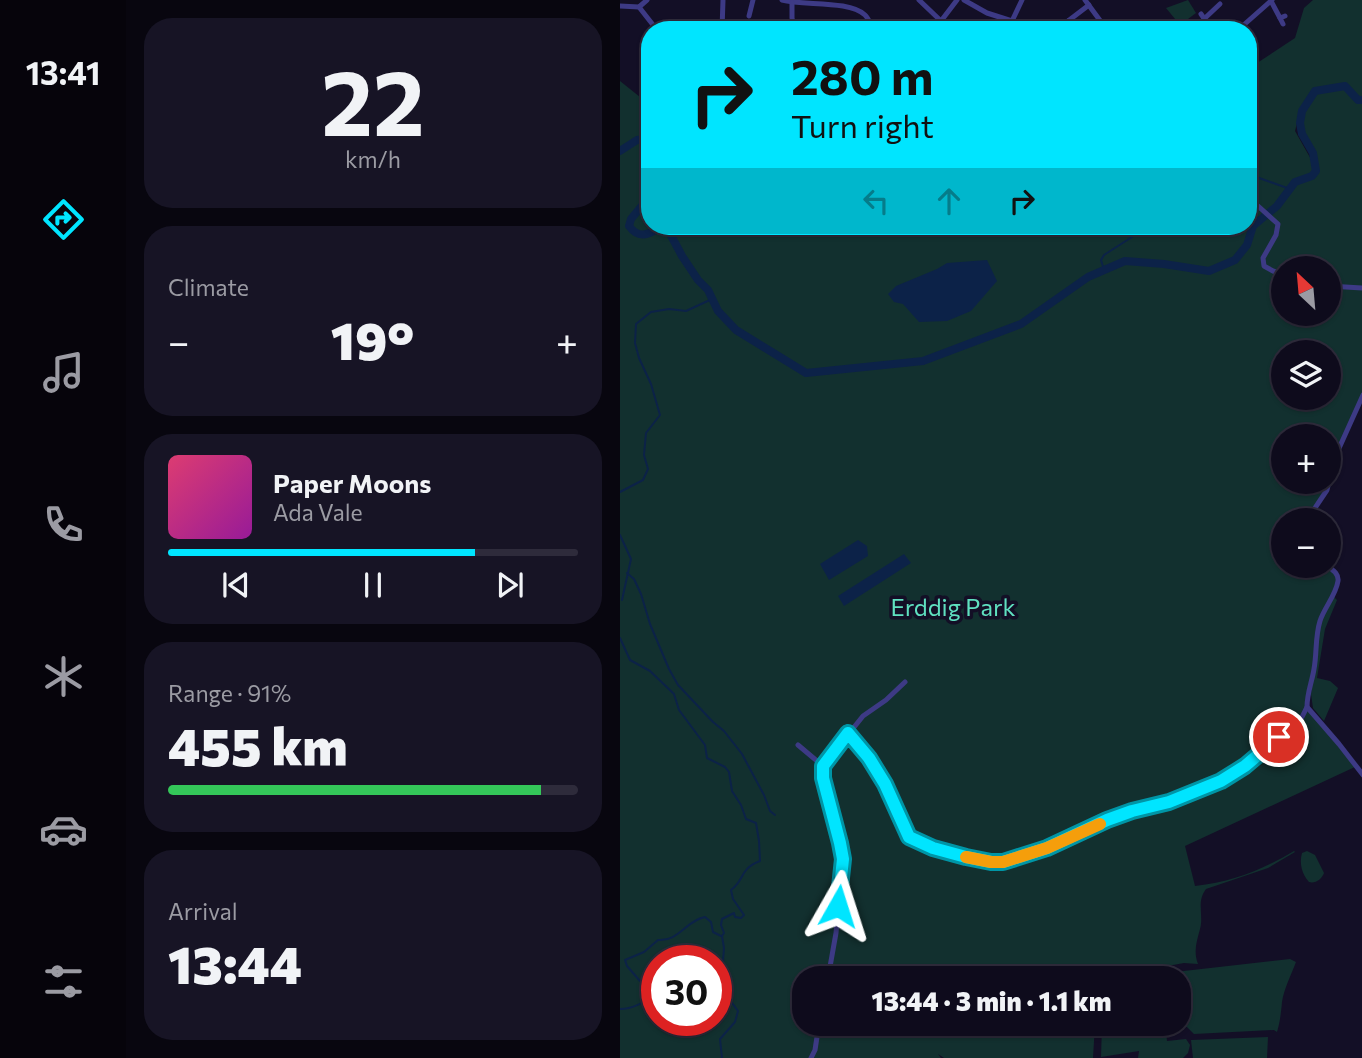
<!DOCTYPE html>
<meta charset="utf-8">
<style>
body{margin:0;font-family:Commissioner,sans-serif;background:#171425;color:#f1f3f6;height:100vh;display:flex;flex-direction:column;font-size:26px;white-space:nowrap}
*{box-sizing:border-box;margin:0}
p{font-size:23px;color:#9b9ba3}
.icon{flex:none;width:38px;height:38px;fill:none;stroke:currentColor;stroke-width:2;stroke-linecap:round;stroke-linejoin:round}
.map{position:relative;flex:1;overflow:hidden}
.side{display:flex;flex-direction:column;gap:18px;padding:18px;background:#08060f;width:494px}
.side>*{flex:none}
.hud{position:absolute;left:21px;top:21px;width:616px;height:214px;border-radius:28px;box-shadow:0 2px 5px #0004,0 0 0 2px #2e2b3b;background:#00e5ff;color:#111;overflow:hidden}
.needle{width:46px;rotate:334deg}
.controls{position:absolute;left:651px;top:256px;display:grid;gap:14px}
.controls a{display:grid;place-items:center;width:70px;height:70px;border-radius:50%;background:#0e0b1c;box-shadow:0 2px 5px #0004,0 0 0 2px #2e2b3b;font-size:35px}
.speed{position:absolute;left:21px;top:945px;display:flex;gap:14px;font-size:35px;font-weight:700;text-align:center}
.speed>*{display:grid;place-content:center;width:91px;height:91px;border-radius:50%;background:#0e0b1c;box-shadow:0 2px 5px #0004,0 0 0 2px #2e2b3b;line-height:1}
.speed .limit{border:10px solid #d22;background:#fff;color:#111}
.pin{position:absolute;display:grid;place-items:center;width:60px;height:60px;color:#fff;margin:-30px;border:4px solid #fff;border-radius:50%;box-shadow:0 2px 7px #0007}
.me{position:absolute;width:77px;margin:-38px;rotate:6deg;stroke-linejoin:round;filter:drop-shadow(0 0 5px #0008)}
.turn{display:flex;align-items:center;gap:24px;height:147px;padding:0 35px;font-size:32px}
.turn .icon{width:91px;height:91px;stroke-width:2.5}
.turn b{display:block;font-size:49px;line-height:60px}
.lanes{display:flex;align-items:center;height:66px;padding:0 35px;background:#0003;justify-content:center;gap:35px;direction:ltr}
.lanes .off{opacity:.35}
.big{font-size:52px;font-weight:800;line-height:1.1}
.side .tile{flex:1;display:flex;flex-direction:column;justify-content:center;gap:10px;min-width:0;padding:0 24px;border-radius:28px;background:#171425}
.side .dial{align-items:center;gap:0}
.dial b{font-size:91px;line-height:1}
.song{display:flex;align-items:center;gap:21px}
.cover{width:84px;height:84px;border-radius:10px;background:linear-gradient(135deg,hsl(340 70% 55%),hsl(300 70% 35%))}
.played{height:7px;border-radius:4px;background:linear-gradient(90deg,#00e5ff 75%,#2e2b3b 75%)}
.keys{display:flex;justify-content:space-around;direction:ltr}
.heat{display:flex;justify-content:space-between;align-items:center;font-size:38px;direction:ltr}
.charge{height:10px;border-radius:5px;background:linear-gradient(90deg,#34c759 91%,#2e2b3b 0)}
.trip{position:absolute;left:172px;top:966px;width:399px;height:70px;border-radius:28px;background:#0e0b1c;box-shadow:0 2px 5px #0004,0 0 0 2px #2e2b3b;font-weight:800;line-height:70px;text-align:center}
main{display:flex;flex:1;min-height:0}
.tabs{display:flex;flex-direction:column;width:126px;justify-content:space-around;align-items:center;background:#06040b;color:#9b9ba3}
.tabs .icon{width:49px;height:49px}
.tabs .current{color:#00e5ff}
.tabs b{font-size:32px;color:#f1f3f6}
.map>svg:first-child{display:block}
.green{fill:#12302f;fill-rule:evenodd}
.water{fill:#0c2248}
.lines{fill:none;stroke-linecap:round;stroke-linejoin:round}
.stream{stroke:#0c2248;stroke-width:2}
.river{stroke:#0c2248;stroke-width:8}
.street{stroke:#3d3a85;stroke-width:5}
.route-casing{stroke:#0095a6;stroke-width:18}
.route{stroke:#00e5ff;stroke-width:12}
.slow{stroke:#f59e0b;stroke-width:12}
.labels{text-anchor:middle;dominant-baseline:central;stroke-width:7;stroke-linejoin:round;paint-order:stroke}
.park-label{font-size:24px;fill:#5fe0c0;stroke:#130f26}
</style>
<main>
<nav class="tabs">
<b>13:41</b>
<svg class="icon current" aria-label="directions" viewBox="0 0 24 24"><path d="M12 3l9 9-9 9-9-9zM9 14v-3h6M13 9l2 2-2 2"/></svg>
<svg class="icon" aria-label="music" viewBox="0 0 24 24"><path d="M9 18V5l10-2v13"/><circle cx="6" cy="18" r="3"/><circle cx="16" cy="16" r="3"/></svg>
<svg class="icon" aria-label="phone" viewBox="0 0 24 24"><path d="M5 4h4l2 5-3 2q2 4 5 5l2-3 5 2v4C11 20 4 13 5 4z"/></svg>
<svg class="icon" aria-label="climate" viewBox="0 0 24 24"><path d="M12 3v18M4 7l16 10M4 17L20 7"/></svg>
<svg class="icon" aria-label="car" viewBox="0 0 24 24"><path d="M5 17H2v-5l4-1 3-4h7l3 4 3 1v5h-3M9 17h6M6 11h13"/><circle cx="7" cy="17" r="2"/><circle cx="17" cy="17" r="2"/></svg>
<svg class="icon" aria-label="filters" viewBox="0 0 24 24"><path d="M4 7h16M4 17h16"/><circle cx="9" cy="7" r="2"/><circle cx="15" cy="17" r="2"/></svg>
</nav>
<section class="side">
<div class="tile dial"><b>22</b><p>km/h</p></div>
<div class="tile"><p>Climate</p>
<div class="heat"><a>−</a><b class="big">19°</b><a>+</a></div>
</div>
<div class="tile">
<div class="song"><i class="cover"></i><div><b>Paper Moons</b><p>Ada Vale</p></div></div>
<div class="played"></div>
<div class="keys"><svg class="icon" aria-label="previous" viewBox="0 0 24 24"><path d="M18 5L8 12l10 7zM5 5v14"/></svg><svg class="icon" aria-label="pause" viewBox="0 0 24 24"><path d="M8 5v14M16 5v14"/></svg><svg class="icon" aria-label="next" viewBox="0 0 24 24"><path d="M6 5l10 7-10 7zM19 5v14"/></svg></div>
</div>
<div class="tile"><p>Range · 91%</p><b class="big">455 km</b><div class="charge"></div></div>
<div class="tile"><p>Arrival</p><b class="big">13:44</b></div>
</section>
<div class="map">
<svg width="743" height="1058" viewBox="0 0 743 1058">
<rect width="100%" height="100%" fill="#130f26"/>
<g class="green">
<path d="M 568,0 L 576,13 L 560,25 L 546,8 Z"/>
<path d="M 693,0 L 742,0 L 742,395 L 716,455 L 707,490 L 687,520 L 663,520 L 663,565 L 706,565 L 719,578 L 701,618 L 687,706 L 737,766 L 565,846 L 575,886 C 613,882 642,870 674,851 L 675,852 L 648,868 L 586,889 C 576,902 584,915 580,929 C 577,941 573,951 578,964 L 564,963 L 514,972 L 475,976 L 474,978 L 184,978 L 184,1024 L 475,1024 L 473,1058 L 324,1058 L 318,1054 L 321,1058 L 0,1058 L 0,81 L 30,105 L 30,226 L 628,226 L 628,69 L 675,38 L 684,8 ZM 677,123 C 687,133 695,149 692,161 L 675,131 ZM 663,268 L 709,268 L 709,313 L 663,313 ZM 663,352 L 709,352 L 709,397 L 663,397 ZM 663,436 L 709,436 L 709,481 L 663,481 ZM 37,961 L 96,961 L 96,1020 L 37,1020 Z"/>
<path d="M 714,597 L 717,600 L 705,629 L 697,678 L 710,681 L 718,688 L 704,721 L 693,708 L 691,694 L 699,632 L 703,618 Z"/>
<path d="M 687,851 L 695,855 L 704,873 C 702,879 695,884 689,882 C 682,874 679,864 682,853 Z"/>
<path d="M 670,959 L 676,962 C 671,975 664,989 662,1002 C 661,1013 660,1022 657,1032 L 654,1030 L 574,1034 L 567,1027 L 546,1031 L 547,1041 L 566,1039 L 570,1045 L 568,1053 L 563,1058 L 518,1058 L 519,1051 L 481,1057 L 482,1024 L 558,1024 L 558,978 L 502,978 Z"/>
<path d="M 648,1037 L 647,1058 L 573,1058 L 571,1040 Z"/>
</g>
<g class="water">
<path d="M 367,260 L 377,281 L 351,311 L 327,321 L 299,322 L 283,304 L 274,302 L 268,294 L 276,286 L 317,269 L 327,263 Z"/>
<path d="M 238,540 L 247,546 L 248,556 L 209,580 L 200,564 Z"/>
<path d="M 284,554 L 291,563 L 224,606 L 218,596 Z"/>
</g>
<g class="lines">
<g class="stream">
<path d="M 628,174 L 670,189"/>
<path d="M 484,270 L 481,260 L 484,255 L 529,226"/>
<path d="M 0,492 L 23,480 L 28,469 L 24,455 L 26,433 L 40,415 L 31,384 L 19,358 L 15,343 L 16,324 L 31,312 L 49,309 L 66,311 L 92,299"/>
<path d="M 0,535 L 11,559 L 2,600"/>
<path d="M 7,573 L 14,579 L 21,594 L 30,624 L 49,669 L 58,685 L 93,722 L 104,731 L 122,754 L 144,795 L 150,811 L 155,815"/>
<path d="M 0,638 L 10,660 L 30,671 L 54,694 L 59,710 L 85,745 L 87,758 L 105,767 L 109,772 L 112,791 L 121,805 L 126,819 L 136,823 L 139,841 L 140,861 C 119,869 125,880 111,890 L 113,899 L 124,915 L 121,918 L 115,917 L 114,913 L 102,919 L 101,925 L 104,933 L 102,936 L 104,948 L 103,961 L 96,988"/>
<path d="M 37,973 L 20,981 L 7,966 L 5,960 L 24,952 L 38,940 C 58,942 67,920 85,917 L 91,922 L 93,932 L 101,936"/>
<path d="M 96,993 L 100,996 L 107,996 L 118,1011 L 115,1022 L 100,1039 L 102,1058"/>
<path d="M 0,1009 C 15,1009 25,1001 37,993"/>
</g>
<g class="river">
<path d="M 0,151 L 17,140 L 26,139 L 30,143"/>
<path d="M 30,196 L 11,219 L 9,226 C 20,241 30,233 43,226 L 47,228 L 62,256 L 78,280 L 88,290 L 98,311 L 116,330 L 186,373 L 303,361 L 401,324 L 468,277 L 505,261 L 544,264 L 589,271 L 615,260 L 627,245 L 633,226 L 657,206 L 675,182 L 692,176 L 696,171 L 693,153 L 682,134 L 680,123 L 682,111 L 695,91 L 725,86 L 738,100 L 743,100"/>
</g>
<g class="street">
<path d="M 162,0 C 184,6 229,0 245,15 C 249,19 251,25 254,30"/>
<path d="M 299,0 L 321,21"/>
<path d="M 344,0 L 367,13 L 392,21 L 404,30"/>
<path d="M 465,0 L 487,30"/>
<path d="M 651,1 L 660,18"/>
<path d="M 172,3 L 172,18 L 175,30"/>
<path d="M 0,6 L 19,7 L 27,0"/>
<path d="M 19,7 L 37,30"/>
<path d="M 581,14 L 592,30"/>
<path d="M 129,16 L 133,0"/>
<path d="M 584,19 L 600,4"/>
<path d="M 392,21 L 402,0"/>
<path d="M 448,21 L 454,30"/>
<path d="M 663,24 L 660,18 L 665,16"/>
<path d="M 102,30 L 103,0"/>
<path d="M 312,30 L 321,21 L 337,0"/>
<path d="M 440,30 L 448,21 L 469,5"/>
<path d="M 515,30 C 523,25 528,26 537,30"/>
<path d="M 618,30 L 652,0"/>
<path d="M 628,49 L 630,53"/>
<path d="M 628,197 L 658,224 L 656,235 L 643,258 L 644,266 L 653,271 L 663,274"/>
<path d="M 709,286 L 743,288"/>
<path d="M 687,520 L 707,490 L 716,455 L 743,395"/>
<path d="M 706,565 C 712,570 719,573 718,581 C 716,595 704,608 700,621 C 695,637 697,653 694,669 C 692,682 687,693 687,707 L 719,744 L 743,775"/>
<path d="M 228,733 L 249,759 L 265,784 L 289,837 L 313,848 L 346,857 L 371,862 L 383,862 L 397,858 L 427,848 L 487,820 L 512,812 L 549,802 L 601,781 L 625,766 L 682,717 L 687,707"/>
<path d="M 178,745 L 203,766"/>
<path d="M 208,978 L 216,933 L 223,859 L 220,843 L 203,778 L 203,766 L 243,716 L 266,700 L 285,682"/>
<path d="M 191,1058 L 195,1050 L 199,1024"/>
</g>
</g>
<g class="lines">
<g class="route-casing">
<path id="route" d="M 218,906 L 223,859 L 220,843 L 203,778 L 203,766 L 228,733 L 249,758 L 265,784 L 289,837 L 313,848 L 346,857 L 371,862 L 383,862 L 427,848 L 487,820 L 512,811 L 549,802 L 601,781 L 625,766 L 659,737"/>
</g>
<use href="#route" class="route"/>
<path class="slow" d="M 346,857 L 371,862 L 383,862 L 427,848 L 480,824"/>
</g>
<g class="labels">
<g class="park-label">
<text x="333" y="606">Erddig Park</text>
</g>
</g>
</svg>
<div class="controls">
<a><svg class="needle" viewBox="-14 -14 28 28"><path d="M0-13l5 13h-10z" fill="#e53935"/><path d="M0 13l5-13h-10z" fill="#9b9ba3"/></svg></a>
<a><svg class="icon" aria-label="layers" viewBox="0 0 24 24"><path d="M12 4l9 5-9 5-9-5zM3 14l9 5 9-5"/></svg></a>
<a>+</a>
<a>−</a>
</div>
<div class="speed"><div class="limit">30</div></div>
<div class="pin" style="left:659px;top:737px;background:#d93025"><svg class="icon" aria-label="arrive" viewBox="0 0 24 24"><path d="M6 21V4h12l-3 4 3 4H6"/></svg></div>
<svg class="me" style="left:218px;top:906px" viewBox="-20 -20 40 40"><path d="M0-17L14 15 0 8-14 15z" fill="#00e5ff" stroke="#fff" stroke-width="4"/></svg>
<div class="trip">13:44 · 3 min · 1.1 km</div>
<div class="hud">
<div class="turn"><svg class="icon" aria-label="right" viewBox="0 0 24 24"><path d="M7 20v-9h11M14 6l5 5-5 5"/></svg><div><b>280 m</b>Turn right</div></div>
<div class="lanes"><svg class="icon off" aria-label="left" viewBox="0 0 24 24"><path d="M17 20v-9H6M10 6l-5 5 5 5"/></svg><svg class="icon off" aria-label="ahead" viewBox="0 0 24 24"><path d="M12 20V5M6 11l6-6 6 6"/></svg><svg class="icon" aria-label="right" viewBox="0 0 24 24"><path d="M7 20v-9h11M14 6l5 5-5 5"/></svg></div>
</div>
</div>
</main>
